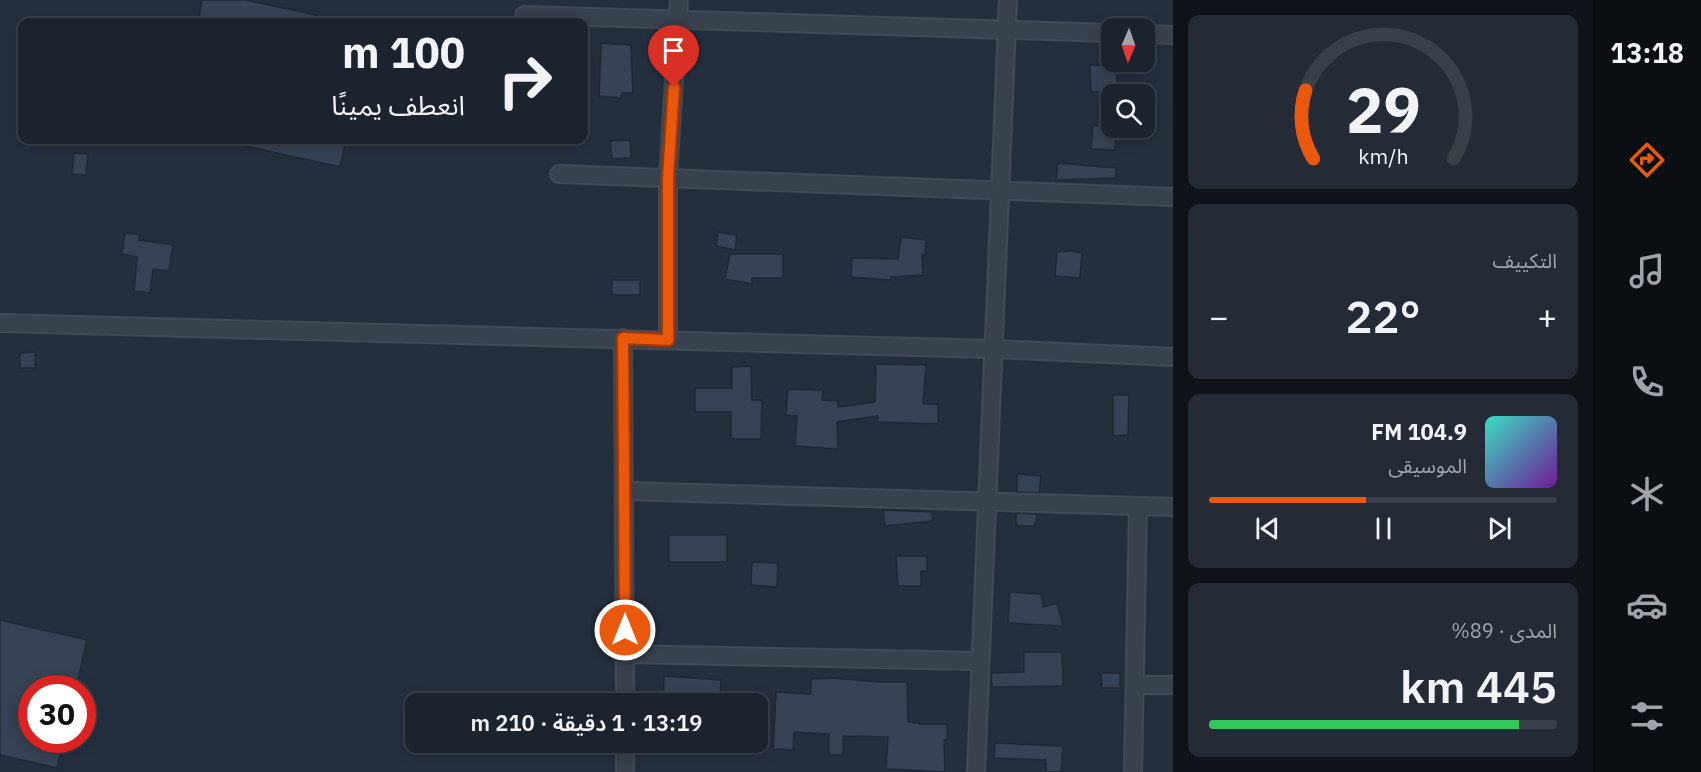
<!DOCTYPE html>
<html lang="ar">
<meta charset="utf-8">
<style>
body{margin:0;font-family:"IBM Plex Sans","Noto Sans Arabic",sans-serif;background:#242b36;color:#f1f3f6;direction:rtl;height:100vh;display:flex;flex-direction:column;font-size:22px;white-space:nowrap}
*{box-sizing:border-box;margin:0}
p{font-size:20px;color:#a0a4aa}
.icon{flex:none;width:33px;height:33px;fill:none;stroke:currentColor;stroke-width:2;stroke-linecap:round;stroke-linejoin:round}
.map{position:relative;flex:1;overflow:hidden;direction:ltr}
.panel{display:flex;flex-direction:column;gap:15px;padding:15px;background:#0f1319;width:420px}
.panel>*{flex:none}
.guide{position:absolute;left:18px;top:18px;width:570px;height:126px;border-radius:12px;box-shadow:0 3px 15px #0003,0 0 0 2px #39404a;direction:rtl;background:#1b232e;color:#f1f3f6;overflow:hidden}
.needle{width:39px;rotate:182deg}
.tools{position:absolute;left:1101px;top:18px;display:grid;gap:12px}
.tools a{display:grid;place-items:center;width:54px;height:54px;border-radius:12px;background:#1b232e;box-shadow:0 3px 15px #0003,0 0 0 2px #39404a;font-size:30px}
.speed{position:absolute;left:18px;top:675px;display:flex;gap:12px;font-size:30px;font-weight:700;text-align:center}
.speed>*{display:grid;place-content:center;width:78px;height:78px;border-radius:50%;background:#1b232e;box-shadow:0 3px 15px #0003,0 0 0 2px #39404a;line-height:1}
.speed .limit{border:9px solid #d22;background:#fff;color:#111}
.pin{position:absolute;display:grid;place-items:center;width:51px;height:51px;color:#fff;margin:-62px -26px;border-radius:50% 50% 50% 0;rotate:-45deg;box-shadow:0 0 6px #0007}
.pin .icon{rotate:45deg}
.me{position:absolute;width:66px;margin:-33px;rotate:0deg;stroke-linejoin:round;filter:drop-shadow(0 0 4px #0008)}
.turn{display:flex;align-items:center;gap:21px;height:126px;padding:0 24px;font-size:27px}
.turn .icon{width:78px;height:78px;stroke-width:2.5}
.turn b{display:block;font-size:42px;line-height:51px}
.big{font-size:45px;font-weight:600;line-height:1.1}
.panel .tile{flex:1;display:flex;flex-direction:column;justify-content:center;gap:9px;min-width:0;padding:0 21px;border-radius:12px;background:#242b36}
.panel .dial{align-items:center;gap:0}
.dial svg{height:156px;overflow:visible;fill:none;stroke:#39404a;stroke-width:7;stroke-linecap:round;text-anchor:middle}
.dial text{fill:#f1f3f6;stroke:none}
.song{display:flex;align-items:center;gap:18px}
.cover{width:72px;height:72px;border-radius:9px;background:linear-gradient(135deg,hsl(170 70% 55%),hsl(280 70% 35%))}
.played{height:6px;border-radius:3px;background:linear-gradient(90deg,#ea580c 45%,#39404a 45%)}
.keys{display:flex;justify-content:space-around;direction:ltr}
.heat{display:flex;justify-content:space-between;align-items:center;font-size:33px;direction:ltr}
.charge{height:9px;border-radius:4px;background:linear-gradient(90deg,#34c759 89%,#39404a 0)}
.trip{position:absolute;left:405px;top:693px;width:363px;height:60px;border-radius:12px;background:#1b232e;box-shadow:0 3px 15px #0003,0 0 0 2px #39404a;font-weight:600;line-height:60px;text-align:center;direction:rtl}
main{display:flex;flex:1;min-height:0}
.tab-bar{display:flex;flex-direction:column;width:108px;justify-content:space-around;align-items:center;background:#0b0e12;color:#a0a4aa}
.tab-bar .icon{width:42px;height:42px}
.tab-bar .selected{color:#ea580c}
.tab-bar b{font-size:27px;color:#f1f3f6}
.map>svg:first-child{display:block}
.building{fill:#364354;stroke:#1f2835;stroke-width:1.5}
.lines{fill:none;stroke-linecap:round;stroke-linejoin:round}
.minor-casing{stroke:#414a57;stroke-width:20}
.minor{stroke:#38414e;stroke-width:16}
.route-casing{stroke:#983908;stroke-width:15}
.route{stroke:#ea580c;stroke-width:10}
</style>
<main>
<nav class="tab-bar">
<b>13:18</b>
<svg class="icon selected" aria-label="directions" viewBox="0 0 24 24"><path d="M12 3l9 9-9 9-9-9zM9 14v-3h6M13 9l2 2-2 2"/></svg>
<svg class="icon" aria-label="music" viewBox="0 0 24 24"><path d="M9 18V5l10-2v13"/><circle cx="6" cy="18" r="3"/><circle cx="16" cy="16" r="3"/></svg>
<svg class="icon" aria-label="phone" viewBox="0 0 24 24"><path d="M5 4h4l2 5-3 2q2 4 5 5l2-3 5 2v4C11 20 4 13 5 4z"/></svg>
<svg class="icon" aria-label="climate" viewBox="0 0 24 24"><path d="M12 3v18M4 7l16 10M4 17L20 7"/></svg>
<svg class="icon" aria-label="car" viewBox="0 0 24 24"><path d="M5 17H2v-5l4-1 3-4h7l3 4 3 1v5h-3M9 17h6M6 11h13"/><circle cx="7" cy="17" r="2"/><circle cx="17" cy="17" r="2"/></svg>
<svg class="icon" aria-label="filters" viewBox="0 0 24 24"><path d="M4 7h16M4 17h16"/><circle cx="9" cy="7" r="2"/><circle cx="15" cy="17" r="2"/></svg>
</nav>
<section class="panel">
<div class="tile dial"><svg viewBox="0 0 100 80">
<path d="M14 69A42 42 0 1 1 86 69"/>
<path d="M14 69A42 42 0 0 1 10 34" stroke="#ea580c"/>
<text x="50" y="56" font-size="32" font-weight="700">29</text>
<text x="50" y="72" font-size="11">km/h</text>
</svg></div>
<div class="tile"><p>التكييف</p>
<div class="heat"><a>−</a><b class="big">22°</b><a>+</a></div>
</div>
<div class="tile">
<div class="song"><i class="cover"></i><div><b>104.9 FM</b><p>الموسيقى</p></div></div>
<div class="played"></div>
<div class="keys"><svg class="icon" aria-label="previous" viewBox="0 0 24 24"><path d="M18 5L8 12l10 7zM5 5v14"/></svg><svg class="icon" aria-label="pause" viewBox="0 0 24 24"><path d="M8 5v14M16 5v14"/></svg><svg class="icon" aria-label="next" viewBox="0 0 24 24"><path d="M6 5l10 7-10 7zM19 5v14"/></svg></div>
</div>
<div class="tile"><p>المدى · 89%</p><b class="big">445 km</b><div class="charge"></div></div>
</section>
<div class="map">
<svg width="1173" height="772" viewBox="0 0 1173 772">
<rect width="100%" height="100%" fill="#242f3e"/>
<g class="building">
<path d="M 202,0 L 246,0 L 320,16 L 320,22 L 198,22 Z"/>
<path d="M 601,43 L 631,45 L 633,93 L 622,93 L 621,98 L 599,96 Z"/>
<path d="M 1090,65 L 1117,65 L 1117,92 L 1091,92 Z"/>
<path d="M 1093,125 L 1116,128 L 1115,150 L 1091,149 Z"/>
<path d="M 245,140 L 346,140 L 340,167 L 245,146 Z"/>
<path d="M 630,140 L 631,158 L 612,159 L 610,141 Z"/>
<path d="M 74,153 L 88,154 L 86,175 L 72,174 Z"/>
<path d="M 1058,163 L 1116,168 L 1116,178 L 1056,180 Z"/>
<path d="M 718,232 L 737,235 L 735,250 L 716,246 Z"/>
<path d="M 125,233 L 140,235 L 139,240 L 173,245 L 169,271 L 153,269 L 150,293 L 134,291 L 137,257 L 122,254 Z"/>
<path d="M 901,237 L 926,240 L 925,255 L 922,255 L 923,275 L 891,277 L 891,280 L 851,277 L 852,258 L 898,259 Z"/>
<path d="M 1072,251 L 1082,253 L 1080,278 L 1055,276 L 1057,252 Z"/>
<path d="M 730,254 L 783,254 L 783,278 L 752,278 L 752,284 L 725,279 Z"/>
<rect x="612" y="280" width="28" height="15"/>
<path d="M 35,352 L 35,368 L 20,368 L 20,353 Z"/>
<path d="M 876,364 L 926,365 L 923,404 L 938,404 L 938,424 L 877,422 L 878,416 L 837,422 L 838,449 L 795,446 L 797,416 L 786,415 L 788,389 L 823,390 L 822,400 L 838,401 L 838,407 L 875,402 Z"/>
<path d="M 751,366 L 752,400 L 762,400 L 761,439 L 731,439 L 731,412 L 695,412 L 695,388 L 732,388 L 732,367 Z"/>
<path d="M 1113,395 L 1129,395 L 1128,435 L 1113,436 Z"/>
<path d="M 1017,474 L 1041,476 L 1039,493 L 1017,492 Z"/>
<path d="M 883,510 L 932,512 L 933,521 L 885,526 Z"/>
<path d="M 1016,513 L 1037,514 L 1035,526 L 1016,526 Z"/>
<rect x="669" y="535" width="58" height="27"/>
<path d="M 898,556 L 927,556 L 927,571 L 921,571 L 921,586 L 898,586 L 896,557 Z"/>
<path d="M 752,562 L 778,563 L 777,587 L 751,585 Z"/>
<path d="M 1010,592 L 1041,594 L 1043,607 L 1057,603 L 1063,626 L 1008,623 Z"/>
<path d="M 0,620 L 87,640 L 76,688 L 32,688 L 32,740 L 64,740 L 57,768 L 0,755 Z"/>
<path d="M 1024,652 L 1062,652 L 1063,686 L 992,687 L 991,673 L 1024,672 Z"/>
<path d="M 1101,673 L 1120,673 L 1120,688 L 1102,688 Z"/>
<path d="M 664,676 L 721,680 L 720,704 L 663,703 Z"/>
<path d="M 833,678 L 880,682 L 907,682 L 908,722 L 919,723 L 919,724 L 947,724 L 947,740 L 944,740 L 945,772 L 886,769 L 888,737 L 843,736 L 843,755 L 829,755 L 829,734 L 794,732 L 793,750 L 773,749 L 776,692 L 811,694 L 811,679 Z"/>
<path d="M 995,743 L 1063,746 L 1061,772 L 1046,772 L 1046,760 L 994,758 Z"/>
</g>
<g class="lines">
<g class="minor-casing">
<g id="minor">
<path d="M 524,15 L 1112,33"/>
<path d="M 1144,34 L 1173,35"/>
<path d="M 559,174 L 1173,197"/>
<path d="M 0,323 L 993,349 L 1173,357"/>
<path d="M 623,338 L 625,704"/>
<path d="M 668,340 L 668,178 L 679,0"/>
<path d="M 624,491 L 1173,507"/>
<path d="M 625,654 L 980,661"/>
<path d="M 1135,685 L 1173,685"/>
<path d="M 625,742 L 625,772"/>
<path d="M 976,772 L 1008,0"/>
<path d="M 1133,772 L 1138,506"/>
</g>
</g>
<use href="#minor" class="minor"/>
</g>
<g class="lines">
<g class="route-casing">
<path id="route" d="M 625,630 L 623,338 L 668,340 L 668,178 L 674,87"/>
</g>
<use href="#route" class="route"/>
</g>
</svg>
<div class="tools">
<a><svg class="needle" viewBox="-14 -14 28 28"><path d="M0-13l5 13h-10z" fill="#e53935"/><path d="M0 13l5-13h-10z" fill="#a0a4aa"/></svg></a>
<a><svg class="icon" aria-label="search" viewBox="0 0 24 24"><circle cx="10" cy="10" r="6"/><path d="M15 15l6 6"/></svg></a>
</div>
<div class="speed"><div class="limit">30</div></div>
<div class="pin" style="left:674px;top:87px;background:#d93025"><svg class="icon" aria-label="arrive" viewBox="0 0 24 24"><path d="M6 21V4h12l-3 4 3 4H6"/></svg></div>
<svg class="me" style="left:625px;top:630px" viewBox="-20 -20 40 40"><circle r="17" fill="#ea580c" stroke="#fff" stroke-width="3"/><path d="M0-11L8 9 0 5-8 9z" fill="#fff"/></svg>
<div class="trip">13:19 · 1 دقيقة · 210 m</div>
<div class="guide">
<div class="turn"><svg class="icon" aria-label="right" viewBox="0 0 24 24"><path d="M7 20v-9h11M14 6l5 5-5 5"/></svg><div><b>100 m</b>انعطف يمينًا</div></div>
</div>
</div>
</main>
